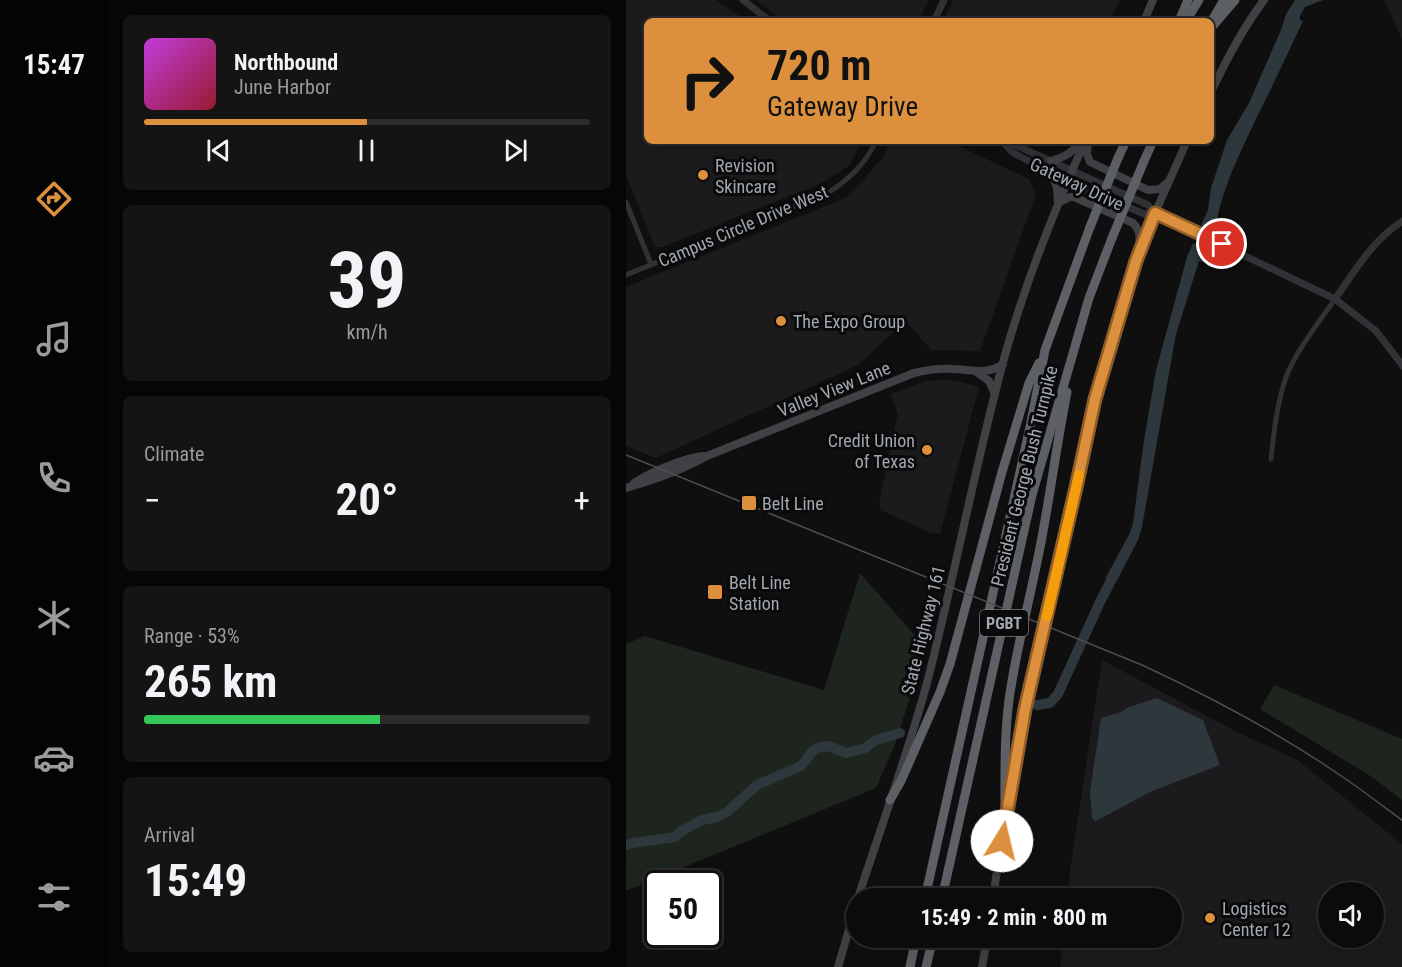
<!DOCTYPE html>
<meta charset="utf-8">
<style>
body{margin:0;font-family:"Roboto Condensed",sans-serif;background:#141415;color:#f1f3f6;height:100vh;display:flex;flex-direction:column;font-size:22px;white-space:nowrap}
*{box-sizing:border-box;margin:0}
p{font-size:20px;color:#9a9b9d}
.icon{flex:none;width:33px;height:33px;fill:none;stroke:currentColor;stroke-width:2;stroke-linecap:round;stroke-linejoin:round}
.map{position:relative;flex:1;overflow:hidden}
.sheet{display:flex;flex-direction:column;gap:15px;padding:15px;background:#060607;width:518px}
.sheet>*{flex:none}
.banner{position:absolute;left:18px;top:18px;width:570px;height:126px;border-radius:9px;box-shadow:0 6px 24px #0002,0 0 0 2px #2b2b2d;background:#dc8f3c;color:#111;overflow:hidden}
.controls{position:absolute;left:692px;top:882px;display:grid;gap:12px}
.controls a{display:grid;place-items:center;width:66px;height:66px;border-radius:50%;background:#0b0b0c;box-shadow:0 6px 24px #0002,0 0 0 2px #2b2b2d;font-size:30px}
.speed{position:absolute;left:18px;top:870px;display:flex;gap:12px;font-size:30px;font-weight:700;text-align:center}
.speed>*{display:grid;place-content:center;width:78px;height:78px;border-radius:50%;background:#0b0b0c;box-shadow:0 6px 24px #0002,0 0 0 2px #2b2b2d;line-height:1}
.speed .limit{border:3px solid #111;border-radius:9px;background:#fff;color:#111}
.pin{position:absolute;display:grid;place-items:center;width:51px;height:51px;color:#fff;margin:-26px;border:3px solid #fff;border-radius:50%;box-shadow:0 2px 6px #0007}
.me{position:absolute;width:66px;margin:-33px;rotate:9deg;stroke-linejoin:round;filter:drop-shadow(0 0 4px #0008)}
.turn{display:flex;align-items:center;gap:21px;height:126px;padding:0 24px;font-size:27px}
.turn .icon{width:78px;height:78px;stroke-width:2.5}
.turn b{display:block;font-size:42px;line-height:51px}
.big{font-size:45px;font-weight:700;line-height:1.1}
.sheet .card{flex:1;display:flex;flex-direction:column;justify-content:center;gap:9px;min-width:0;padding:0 21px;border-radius:9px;background:#141415}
.sheet .dial{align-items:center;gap:0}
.dial b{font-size:78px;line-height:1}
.song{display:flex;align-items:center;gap:18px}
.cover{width:72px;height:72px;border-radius:9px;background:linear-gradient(135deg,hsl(290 70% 55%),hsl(350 70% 35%))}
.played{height:6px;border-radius:3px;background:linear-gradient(90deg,#dc8f3c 50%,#2b2b2d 50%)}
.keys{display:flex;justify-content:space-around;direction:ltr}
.heat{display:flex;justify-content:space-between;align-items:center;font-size:33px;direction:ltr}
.charge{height:9px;border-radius:4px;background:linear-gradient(90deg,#34c759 53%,#2b2b2d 0)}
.trip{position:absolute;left:220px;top:888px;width:336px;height:60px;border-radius:30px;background:#0b0b0c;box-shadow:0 6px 24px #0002,0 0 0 2px #2b2b2d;font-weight:700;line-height:60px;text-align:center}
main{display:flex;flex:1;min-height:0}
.tab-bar{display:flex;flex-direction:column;width:108px;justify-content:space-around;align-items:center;background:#040405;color:#9a9b9d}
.tab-bar .icon{width:42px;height:42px}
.tab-bar .selected{color:#dc8f3c}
.tab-bar b{font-size:27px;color:#f1f3f6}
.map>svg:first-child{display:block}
.built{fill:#1b1b1d;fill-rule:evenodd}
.green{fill:#1e241e}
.water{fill:#2e373b}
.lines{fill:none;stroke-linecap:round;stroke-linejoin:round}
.river{stroke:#2e373b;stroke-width:10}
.minor{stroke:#313235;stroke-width:5}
.tertiary{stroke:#313235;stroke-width:7}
.secondary{stroke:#3f4144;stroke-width:8}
.motorway{stroke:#5d6065;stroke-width:9}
.tram{stroke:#4c4e51;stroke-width:1.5}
.motorway-bridge{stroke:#5d6065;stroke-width:9}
.route-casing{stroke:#8f5d27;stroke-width:15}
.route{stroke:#dc8f3c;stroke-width:10}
.slow{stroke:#f59e0b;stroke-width:10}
.poi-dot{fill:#dc8f3c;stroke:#0a0a0b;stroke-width:2}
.labels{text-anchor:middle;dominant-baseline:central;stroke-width:6;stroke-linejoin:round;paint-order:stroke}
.shield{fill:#0a0a0b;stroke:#74797e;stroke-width:1.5}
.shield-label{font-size:16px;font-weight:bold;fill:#a2a8b0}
.poi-label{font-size:18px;fill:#a2a8b0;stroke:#0a0a0b;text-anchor:start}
.street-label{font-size:18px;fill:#a2a8b0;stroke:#0a0a0b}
</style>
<main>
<nav class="tab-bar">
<b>15:47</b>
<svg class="icon selected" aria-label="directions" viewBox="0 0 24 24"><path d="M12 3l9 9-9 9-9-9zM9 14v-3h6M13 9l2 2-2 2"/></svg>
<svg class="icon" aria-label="music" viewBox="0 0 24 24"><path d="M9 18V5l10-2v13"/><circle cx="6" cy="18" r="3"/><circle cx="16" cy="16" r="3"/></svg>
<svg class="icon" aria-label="phone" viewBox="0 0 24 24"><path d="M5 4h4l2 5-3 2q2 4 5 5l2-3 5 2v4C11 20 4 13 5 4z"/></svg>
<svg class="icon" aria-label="climate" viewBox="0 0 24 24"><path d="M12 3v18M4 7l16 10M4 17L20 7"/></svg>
<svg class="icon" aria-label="car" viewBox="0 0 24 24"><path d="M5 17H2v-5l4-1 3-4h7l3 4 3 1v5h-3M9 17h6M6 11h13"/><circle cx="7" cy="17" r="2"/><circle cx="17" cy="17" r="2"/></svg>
<svg class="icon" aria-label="filters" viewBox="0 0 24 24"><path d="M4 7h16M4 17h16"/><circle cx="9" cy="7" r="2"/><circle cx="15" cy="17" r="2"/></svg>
</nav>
<section class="sheet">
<div class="card">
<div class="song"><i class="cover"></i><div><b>Northbound</b><p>June Harbor</p></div></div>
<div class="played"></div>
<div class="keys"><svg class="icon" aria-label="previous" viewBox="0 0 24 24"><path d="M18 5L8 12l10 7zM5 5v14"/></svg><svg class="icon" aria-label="pause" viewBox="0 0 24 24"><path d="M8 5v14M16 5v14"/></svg><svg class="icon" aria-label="next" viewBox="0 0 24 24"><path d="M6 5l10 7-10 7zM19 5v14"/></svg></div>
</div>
<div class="card dial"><b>39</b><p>km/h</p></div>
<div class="card"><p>Climate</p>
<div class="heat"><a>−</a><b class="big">20°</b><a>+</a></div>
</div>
<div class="card"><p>Range · 53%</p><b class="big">265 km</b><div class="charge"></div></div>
<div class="card"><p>Arrival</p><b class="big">15:49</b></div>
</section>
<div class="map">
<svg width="777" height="967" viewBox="0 0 777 967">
<rect width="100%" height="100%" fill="#0f0f10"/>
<g class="built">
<path d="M 0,0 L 90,0 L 121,21 L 21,21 L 21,141 L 236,141 L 224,165 L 196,183 L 37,247 L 29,247 L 0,175 Z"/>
<path d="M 130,0 L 303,0 L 292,21 L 157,21 Z"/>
<path d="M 327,0 L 495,0 L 482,21 L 317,21 Z"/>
<path d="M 758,0 L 776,0 L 776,39 Z"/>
<path d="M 265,141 L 322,141 L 403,179 L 410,194 L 354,351 L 305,350 L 280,321 L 232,365 L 30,458 L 0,446 L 0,287 L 219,198 L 238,179 L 257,157 Z"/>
<path d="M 315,380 L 332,381 L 353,387 L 314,534 L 305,533 L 255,510 L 253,503 L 267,434 L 272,414 L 265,394 L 299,381 Z"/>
<path d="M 476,660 L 615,734 L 670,759 L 776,844 L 776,967 L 434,967 L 437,938 L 546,938 L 546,898 L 441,898 L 445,864 ZM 702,892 L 747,892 L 747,938 L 702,938 Z"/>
</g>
<g class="green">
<path d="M 234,573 L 300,648 L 268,747 L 250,788 L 0,891 L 0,644 L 19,636 L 198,690 Z"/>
<path d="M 648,685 L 776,739 L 776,800 L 746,777 L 634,709 Z"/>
</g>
<g class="water">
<path d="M 669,0 L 697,0 L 679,7 L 674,16 L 674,20 L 677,21 C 662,53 647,85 631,117 C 614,153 594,192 589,232 L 575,225 L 582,210 L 585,188 L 601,140 L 623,103 L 655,30 L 660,14 Z"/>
<path d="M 567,243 L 582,249 L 578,262 L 573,261 L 550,334 L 516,527 L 512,540 L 490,582 L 479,579 L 504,533 L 507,523 L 518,440 L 530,370 L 561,257 Z"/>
<path d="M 531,698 L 577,720 L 594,765 L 524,792 L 470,821 L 466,818 L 464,792 L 475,718 L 495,712 L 503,707 Z"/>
</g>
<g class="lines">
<g class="river">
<path d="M 411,705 L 424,703 L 432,694 L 474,602 L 491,569"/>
<path d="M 0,845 L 7,843 L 49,837 L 55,831 L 76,820 L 91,817 L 101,812 L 131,785 L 175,766 L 186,752 L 191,748 L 202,746 L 220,753 L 239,748 L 250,740 L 274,733"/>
</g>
<g class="minor">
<path d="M 0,202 L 25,264"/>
<path d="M 0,275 L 202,193 C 223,179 239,165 250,141"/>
<path d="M 645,459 C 648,431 651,404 660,377 C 670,351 693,322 709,299"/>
</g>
<g class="tertiary">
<path d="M 117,0 L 144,21"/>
<path d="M 308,21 L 318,0"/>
<path d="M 372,141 L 389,145 L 522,205 L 529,213 L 709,299 L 750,331 L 777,366"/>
<path d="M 378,143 L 386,152 L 426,174 L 518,214 L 529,213"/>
<path d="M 709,299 C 729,271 747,239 777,221"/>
</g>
<g class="secondary">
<path d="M 518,21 L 527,0"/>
<path d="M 585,92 C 600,60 617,28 638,0"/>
<path d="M 462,141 L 461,154 L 464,162 L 522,190 L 534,189 L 542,182"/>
<path d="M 425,161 C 439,157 447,152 455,141"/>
<path d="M 426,174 L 431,188 L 432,203 L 444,197 L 448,197 L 507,223 C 514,230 514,236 513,245"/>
<path d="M 349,371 L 363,381 L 369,394"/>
<path d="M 8,483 C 25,472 57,458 77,456"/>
<path d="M 0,488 C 28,480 56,470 81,456 L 288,373 C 301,370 313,368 326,369 C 343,369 361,376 377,364"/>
<path d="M 382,803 L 399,709 L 451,484 L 469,399 L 510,261 L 529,213 L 561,141"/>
<path d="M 232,898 C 255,827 281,756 301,683 C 328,578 348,471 376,366 C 397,288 427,214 459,141"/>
<path d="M 367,898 L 379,815"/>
<path d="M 212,967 L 231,902"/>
<path d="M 356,967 L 361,938"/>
</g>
<g class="motorway">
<path d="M 553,21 L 562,0"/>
<path d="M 560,21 L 573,0"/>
<path d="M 585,22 L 598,0"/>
<path d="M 585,28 L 609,0"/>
<path d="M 492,158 L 500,141"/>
<path d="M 518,161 L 527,141"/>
<path d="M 264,800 L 275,781 L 314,692 L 324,664 L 376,472 L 403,383 L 413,363"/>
<path d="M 379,819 C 379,779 378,739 383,700 C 391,642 408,585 418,526 C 426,482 432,437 441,392"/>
<path d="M 299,898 L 404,427 L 419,350 L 464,227"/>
<path d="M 316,898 L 406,495 L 463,298 L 486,238"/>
<path d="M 284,967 L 290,938"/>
<path d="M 300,967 L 307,938"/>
</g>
<path class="tram" d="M 0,455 L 516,665 C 587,698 657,735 721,780 C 740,793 758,807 777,821"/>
<g class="motorway-bridge">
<path d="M 464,227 L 492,158"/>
<path d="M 486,238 L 518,161"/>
</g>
</g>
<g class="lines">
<g class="route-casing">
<path id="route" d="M 376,841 L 399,709 L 451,483 L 469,399 L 510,261 L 529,213 L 596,244"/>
</g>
<use href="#route" class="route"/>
<path class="slow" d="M 421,616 L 453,475"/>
</g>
<g class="poi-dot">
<circle cx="77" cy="175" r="6"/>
<circle cx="155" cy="321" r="6"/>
<circle cx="301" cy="450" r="6"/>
<rect x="115" y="495" width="16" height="16" rx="3"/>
<rect x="81" y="584" width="16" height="16" rx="3"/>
<circle cx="584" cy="918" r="6"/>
</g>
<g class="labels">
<rect class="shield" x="354" y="610" width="48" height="26" rx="4.5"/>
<g class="shield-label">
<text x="378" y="623">PGBT</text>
</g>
<g class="poi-label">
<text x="89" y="165">Revision<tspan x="89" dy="21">Skincare</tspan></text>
<text x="167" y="321">The Expo Group</text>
<text x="289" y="440" text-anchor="end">Credit Union<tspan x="289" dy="21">of Texas</tspan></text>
<text x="136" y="503">Belt Line</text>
<text x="103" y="582">Belt Line<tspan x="103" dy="21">Station</tspan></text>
<text x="596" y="908">Logistics<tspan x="596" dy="21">Center 12</tspan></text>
</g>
<g class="street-label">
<text transform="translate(451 184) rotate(25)">Gateway Drive</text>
<text transform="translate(117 226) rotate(-23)">Campus Circle Drive West</text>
<text transform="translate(208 389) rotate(-22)">Valley View Lane</text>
<text transform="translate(398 476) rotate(-76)">President George Bush Turnpike</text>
<text transform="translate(297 630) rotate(-76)">State Highway 161</text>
</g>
</g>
</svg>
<div class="controls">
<a><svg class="icon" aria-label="sound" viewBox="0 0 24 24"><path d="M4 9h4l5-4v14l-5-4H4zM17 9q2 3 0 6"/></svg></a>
</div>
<div class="speed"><div class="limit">50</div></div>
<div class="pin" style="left:596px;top:244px;background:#d93025"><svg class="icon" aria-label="arrive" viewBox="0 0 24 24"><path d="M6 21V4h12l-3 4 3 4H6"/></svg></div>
<svg class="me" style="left:376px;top:841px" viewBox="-20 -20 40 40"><circle r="19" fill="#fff"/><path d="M0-13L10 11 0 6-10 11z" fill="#dc8f3c"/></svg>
<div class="trip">15:49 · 2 min · 800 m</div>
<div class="banner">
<div class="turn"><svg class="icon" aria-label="right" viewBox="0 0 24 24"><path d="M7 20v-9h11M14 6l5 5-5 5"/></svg><div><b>720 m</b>Gateway Drive</div></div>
</div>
</div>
</main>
